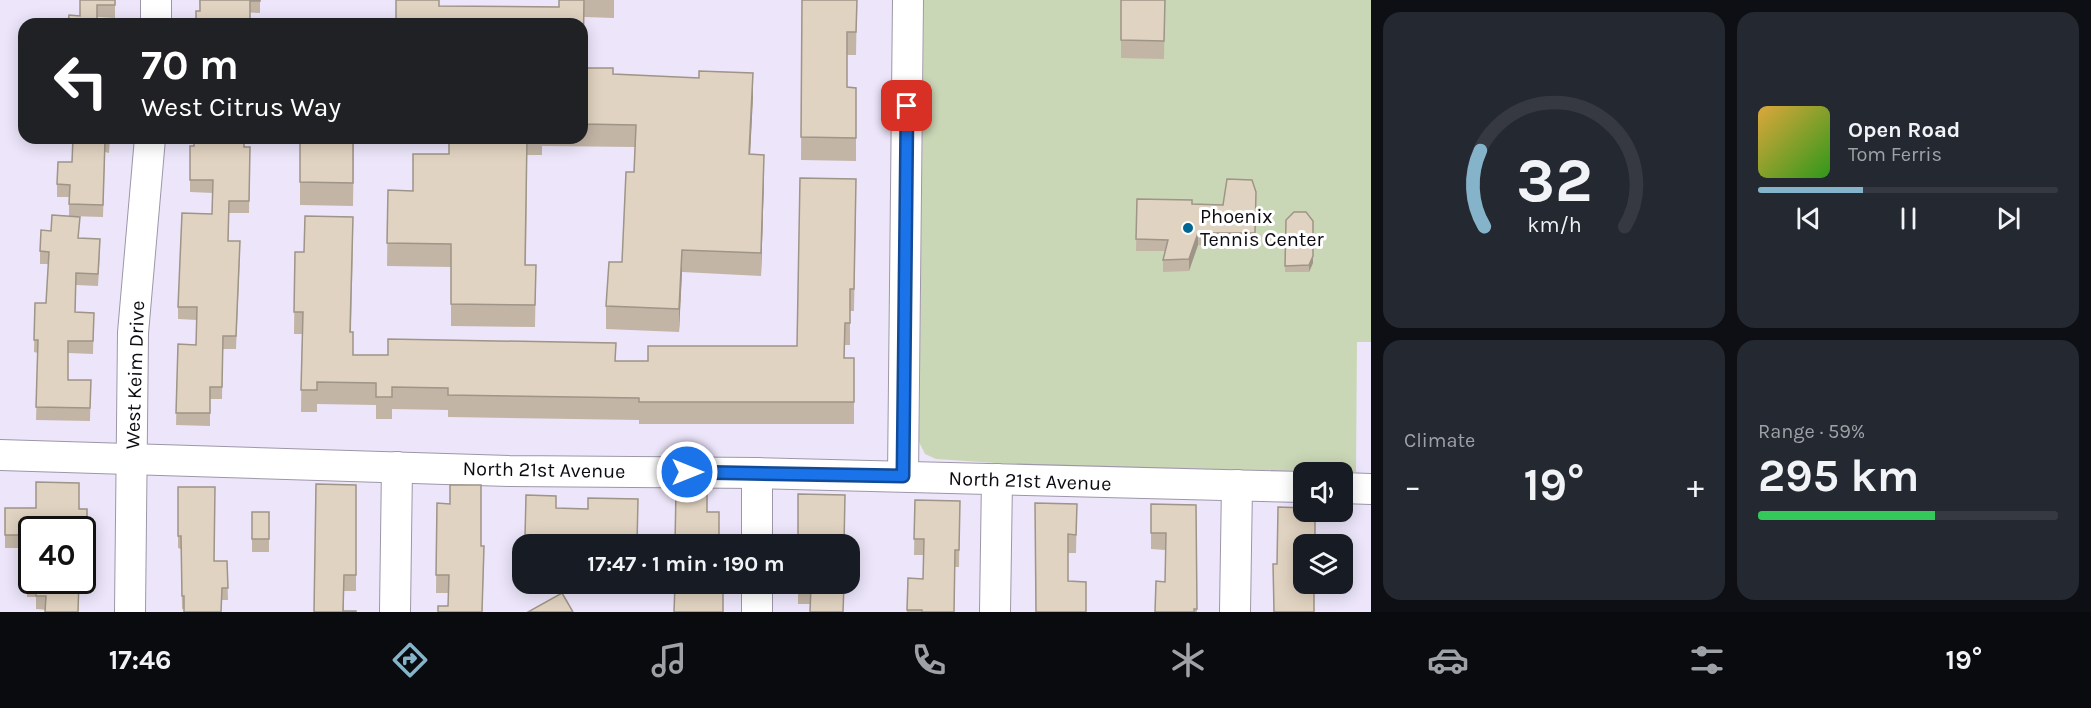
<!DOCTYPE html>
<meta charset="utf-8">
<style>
body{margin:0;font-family:Karla,sans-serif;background:#242831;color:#f1f3f6;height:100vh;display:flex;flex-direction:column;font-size:22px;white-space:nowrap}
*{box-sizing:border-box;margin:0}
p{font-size:20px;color:#9ea1a6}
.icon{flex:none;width:33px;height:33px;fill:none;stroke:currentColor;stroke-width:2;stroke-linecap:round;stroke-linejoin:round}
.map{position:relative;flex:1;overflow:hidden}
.sheet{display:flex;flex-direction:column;gap:12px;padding:12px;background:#0d0f14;width:720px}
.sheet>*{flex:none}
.banner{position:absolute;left:18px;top:18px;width:570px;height:126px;border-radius:18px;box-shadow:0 3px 15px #0003;background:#202124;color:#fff;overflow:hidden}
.tools{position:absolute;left:1293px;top:462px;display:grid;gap:12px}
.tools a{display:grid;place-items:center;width:60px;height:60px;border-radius:12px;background:#171b24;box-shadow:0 3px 15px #0003;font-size:30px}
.speed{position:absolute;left:18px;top:516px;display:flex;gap:12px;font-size:30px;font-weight:700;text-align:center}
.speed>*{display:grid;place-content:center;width:78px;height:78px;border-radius:50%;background:#171b24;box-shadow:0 3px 15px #0003;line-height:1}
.speed .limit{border:3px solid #111;border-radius:9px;background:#fff;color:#111}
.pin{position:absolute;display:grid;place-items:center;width:51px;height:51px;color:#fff;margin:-26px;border-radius:12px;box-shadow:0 3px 9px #0006}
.me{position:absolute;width:66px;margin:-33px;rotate:90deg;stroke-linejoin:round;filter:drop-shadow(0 0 4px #0008)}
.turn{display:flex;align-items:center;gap:21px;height:126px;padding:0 24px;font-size:27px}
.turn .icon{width:78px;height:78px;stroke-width:2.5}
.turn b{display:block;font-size:42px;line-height:51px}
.big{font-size:45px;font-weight:700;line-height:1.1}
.sheet .tile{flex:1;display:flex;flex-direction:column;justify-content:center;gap:9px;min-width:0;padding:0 21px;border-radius:18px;background:#242831}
.sheet .dial{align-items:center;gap:0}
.dial svg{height:156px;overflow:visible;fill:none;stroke:#363941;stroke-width:7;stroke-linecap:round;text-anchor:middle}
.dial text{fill:#f1f3f6;stroke:none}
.song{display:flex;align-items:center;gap:18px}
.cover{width:72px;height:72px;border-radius:9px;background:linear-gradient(135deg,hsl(40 70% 55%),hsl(110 70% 35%))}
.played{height:6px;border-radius:3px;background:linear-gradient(90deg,#85b4ca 35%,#363941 35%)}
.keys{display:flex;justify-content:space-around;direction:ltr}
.heat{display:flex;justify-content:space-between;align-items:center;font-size:33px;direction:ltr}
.charge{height:9px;border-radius:4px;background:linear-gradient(90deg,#34c759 59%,#363941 0)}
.sheet .tiles{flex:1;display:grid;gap:12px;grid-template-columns:repeat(2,1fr)}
.trip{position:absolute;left:512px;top:534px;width:348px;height:60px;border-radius:18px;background:#171b24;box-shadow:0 3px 15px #0003;font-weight:700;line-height:60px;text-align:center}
.tabs{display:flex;height:96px;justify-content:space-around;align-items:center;background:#090b0e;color:#9ea1a6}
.tabs .icon{width:42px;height:42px}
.tabs .current{color:#85b4ca}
.tabs b{font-size:27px;color:#f1f3f6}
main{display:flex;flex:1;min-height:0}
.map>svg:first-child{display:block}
.green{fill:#cad7b6}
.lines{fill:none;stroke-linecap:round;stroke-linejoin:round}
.minor-casing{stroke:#9d96a9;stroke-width:32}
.minor{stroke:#fff;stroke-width:30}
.wall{fill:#c2b5a6}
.shaded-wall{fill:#9e9487}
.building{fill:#e1d3c1;stroke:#9e9487;stroke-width:1.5}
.route-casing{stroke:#114b97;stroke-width:15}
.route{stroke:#1a73e8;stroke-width:10}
.poi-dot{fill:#006694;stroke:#fff;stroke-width:2}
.labels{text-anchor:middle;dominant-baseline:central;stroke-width:6;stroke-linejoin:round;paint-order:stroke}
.poi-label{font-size:20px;fill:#0d0b11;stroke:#fff;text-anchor:start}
.street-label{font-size:20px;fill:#0d0b11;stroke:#fff}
</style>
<main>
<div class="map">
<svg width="1371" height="612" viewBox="0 0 1371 612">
<rect width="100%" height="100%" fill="#ede6fb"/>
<path class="green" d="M 924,0 L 1371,0 L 1371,342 L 1357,342 L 1356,472 L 1025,465 L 936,459 L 925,454 L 919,442 Z"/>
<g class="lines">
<g class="minor-casing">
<g id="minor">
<path d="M 156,24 L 156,0"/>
<path d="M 0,455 L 509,471 L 757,473 L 1304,487"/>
<path d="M 903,476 L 908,0"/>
<path d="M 1342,488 L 1371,489"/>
<path d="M 757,544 L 757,473"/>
<path d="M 130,612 L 133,333 L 150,138"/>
<path d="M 395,612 L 397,467"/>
<path d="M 757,612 L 757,584"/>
<path d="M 995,612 L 997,479"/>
<path d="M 1235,612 L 1237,485"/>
</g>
</g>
<use href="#minor" class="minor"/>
</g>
<g class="wall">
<path d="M 80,0 L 115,0 L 115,18 L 80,16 Z"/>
<path d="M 199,0 L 260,0 L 260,13 L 200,11 Z"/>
<path d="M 559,0 L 614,0 L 614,18 L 584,17 L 583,68 L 613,74 L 753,96 L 750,154 L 764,178 L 761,276 L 682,272 L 679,332 L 606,329 L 606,306 L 622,262 L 634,172 L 635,147 L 542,146 L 542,155 L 527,155 L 526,265 L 536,265 L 535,327 L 451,326 L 451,267 L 387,266 L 388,190 L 413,191 L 449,154 L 449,138 L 582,138 L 582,24 L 440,6 L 559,7 Z"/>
<path d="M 802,0 L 857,0 L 856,55 L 847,55 L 847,87 L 856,88 L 856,161 L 801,160 Z"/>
<path d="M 1121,0 L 1165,0 L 1164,59 L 1121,58 Z"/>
<path d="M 73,138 L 110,138 L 109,153 L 105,152 L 103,217 L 69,216 L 69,197 L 57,197 L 57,184 L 72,162 Z"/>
<path d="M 300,138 L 354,138 L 353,206 L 300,205 Z"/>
<path d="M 190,146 L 250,147 L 249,213 L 229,213 L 228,241 L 240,253 L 236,349 L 223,349 L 222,399 L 210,399 L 210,426 L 176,425 L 178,344 L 196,345 L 197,320 L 178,319 L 178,307 L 212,214 L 213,193 L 190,192 Z"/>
<path d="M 1256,192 L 1255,245 L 1198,245 L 1189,271 L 1163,272 L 1163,260 L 1165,251 L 1136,251 L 1137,199 L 1192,204 L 1223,205 Z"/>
<path d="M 856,201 L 854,311 L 850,311 L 850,345 L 845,345 L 844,358 L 854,358 L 854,424 L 639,424 L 639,420 L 448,417 L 448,410 L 392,409 L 392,419 L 376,419 L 376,405 L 317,404 L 317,412 L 301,412 L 302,334 L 294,334 L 295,252 L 304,252 L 353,239 L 351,332 L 353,355 L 616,361 L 648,361 L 797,346 Z"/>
<path d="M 1286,220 L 1313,263 L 1309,272 L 1285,272 Z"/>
<path d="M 79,238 L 100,252 L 98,286 L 76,285 L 75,312 L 94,313 L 93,354 L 68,353 L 68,380 L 91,380 L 90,421 L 36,420 L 38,353 L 34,352 L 35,303 L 46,303 L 49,264 L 40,264 L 40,251 Z"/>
<path d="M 356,485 L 356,591 L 344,591 L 344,611 L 314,612 Z"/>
<path d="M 178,487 L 214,561 L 227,561 L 228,600 L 222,600 L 182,609 L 181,549 L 178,548 Z"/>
<path d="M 526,495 L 556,508 L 588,509 L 638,499 L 637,544 L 525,544 Z"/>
<path d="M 915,500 L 960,501 L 959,567 L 955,567 L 954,612 L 907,612 L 908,578 L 923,579 L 924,555 L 914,555 Z"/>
<path d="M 437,503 L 450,504 L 481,546 L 484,564 L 482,612 L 438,612 L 448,606 L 449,593 L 436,593 Z"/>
<path d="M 1077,504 L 1076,553 L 1068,553 L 1068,581 L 1086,612 L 1036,612 Z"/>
<path d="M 1151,504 L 1196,505 L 1197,612 L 1155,612 L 1165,582 L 1165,550 L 1151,549 Z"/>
<path d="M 5,508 L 87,509 L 87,549 L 82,549 L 82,530 L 32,530 L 78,612 L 36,609 L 36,597 L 27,597 L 27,548 L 5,548 Z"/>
<rect x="252" y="512" width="17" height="40"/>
<path d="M 798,584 L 844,584 L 811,604 L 798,604 Z"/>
</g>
<g class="shaded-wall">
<path d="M 753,73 L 753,96 L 749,177 L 749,154 Z"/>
<path d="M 764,155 L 764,178 L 761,276 L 761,253 Z"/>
<path d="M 1313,227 L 1313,263 L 1309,272 L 1309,265 Z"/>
<path d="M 1198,233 L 1198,245 L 1189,271 L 1189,259 Z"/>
<path d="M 682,250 L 682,272 L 679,332 L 679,309 Z"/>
</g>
<g class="building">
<path d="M 80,0 L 115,0 L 115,5 L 97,5 L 97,24 L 68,24 L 69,15 L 80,16 Z"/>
<path d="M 200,0 L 260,0 L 260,1 L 250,1 L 250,24 L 196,24 L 196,11 L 200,11 Z"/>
<path d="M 396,0 L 439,0 L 439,6 L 559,7 L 559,0 L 584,0 L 583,68 L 613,68 L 613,74 L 699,78 L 699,71 L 753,73 L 749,154 L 764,155 L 761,253 L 682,250 L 679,309 L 606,306 L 609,262 L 622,262 L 626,172 L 634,172 L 636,125 L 582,124 L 582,24 L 396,24 Z"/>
<path d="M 802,0 L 857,0 L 856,32 L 847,32 L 847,87 L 856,88 L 856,138 L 801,137 Z"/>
<path d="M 1121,0 L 1165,0 L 1164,41 L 1121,40 Z"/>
<path d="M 73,138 L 109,138 L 109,140 L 105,140 L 103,205 L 69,204 L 70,185 L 57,184 L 58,162 L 72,162 Z"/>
<path d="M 194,138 L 244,138 L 244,147 L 250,147 L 249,201 L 229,201 L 228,241 L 240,241 L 236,336 L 223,336 L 222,387 L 210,387 L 210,413 L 176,413 L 178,344 L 196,345 L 197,307 L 178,307 L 182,213 L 212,214 L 213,180 L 190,180 L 190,146 L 194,146 Z"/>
<path d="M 300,138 L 353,138 L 353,183 L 300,182 Z"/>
<path d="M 449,138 L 527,138 L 525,265 L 536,265 L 535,305 L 451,304 L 451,244 L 387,243 L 388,190 L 413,191 L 413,154 L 449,154 Z"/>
<path d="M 800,178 L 856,179 L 854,289 L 850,289 L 850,323 L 845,323 L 844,358 L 854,358 L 854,402 L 639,402 L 639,398 L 448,395 L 448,388 L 392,387 L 392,397 L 376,397 L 376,383 L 317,382 L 317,390 L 301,390 L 303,312 L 294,312 L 295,252 L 304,252 L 305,216 L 353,217 L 350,332 L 353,332 L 353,355 L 388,355 L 388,339 L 616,343 L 615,361 L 648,361 L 648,346 L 797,346 Z"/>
<path d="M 1227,179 L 1252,180 L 1256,192 L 1255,233 L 1198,233 L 1189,259 L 1163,260 L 1168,240 L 1136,239 L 1137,199 L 1192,200 L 1192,204 L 1223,205 Z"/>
<path d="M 1294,212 L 1306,212 L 1313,221 L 1313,256 L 1309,265 L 1285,266 L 1286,220 Z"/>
<path d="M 52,215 L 80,217 L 78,238 L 100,239 L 98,274 L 76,273 L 75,312 L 94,313 L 93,341 L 68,341 L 68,380 L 91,380 L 90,408 L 36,407 L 38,340 L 34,340 L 35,303 L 46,303 L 49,252 L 40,251 L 41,230 L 51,231 Z"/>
<path d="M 36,482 L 79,483 L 79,509 L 87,509 L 87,536 L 82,536 L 82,530 L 32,530 L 32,580 L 79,580 L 78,612 L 45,612 L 46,596 L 36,596 L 36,584 L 27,584 L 27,535 L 5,535 L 5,508 L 36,508 Z"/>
<path d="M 316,484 L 356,485 L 356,575 L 344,575 L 343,611 L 356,611 L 356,612 L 314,612 Z"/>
<path d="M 450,485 L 481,485 L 481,546 L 484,546 L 482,612 L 438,612 L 438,606 L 448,606 L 449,575 L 436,575 L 437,503 L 450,504 Z"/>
<path d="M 178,487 L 215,487 L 214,561 L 227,561 L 228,588 L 222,588 L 221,612 L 184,612 L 184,596 L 182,596 L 181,536 L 178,536 Z"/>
<path d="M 676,490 L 707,490 L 707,512 L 719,512 L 719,544 L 675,544 Z"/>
<path d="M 798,494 L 845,495 L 844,544 L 798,544 Z"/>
<path d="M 526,495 L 556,496 L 556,508 L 588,509 L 588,498 L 638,499 L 637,544 L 582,543 L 582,544 L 560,544 L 560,538 L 525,537 Z"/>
<path d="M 915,500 L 960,501 L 959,550 L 955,550 L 954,612 L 922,612 L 922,610 L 907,610 L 908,578 L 923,579 L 924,539 L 914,539 Z"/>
<path d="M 1035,503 L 1077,504 L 1076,535 L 1068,534 L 1068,581 L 1086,582 L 1086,612 L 1036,612 Z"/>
<path d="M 1151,504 L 1196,505 L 1197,609 L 1194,609 L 1194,612 L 1155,612 L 1156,581 L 1165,582 L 1166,533 L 1151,533 Z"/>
<path d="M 1278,507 L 1304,508 L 1304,512 L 1315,512 L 1315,544 L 1304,544 L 1304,584 L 1314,584 L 1314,612 L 1274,612 L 1273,564 L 1277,564 Z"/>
<rect x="252" y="512" width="17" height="27"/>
<path d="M 675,584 L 723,584 L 723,612 L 674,612 Z"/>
<path d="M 798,584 L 844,584 L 843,612 L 810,612 L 811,586 L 798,586 Z"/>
<path d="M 562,593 L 573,612 L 528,612 Z"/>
</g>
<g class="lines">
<g class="route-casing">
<path id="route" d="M 687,472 L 903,476 L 907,106"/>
</g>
<use href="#route" class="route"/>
</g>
<circle class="poi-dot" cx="1188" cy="228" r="6"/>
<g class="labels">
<g class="poi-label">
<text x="1200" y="216">Phoenix<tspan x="1200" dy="23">Tennis Center</tspan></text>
</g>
<g class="street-label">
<text transform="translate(135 375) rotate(-88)">West Keim Drive</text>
<text transform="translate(544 470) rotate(1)">North 21st Avenue</text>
<text transform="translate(1030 481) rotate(2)">North 21st Avenue</text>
</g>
</g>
</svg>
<div class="tools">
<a><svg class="icon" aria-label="sound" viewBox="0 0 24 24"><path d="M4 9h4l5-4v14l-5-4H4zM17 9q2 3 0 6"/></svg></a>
<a><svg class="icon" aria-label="layers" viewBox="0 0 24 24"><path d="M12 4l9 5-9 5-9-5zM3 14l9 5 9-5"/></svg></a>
</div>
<div class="speed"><div class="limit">40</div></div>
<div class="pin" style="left:907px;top:106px;background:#d93025"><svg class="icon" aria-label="arrive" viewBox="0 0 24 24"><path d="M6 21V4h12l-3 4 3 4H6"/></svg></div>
<svg class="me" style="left:687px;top:472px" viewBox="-20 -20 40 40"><circle r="17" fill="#1a73e8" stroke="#fff" stroke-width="3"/><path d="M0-11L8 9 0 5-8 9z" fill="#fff"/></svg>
<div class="trip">17:47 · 1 min · 190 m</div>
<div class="banner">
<div class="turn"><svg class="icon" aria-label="left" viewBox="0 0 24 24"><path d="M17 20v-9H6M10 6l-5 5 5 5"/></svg><div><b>70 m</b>West Citrus Way</div></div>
</div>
</div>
<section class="sheet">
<div class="tiles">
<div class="tile dial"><svg viewBox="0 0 100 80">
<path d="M14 69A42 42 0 1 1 86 69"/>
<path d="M14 69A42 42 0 0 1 12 30" stroke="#85b4ca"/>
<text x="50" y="56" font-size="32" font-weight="700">32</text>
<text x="50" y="72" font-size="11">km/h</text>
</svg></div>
<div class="tile">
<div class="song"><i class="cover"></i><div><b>Open Road</b><p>Tom Ferris</p></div></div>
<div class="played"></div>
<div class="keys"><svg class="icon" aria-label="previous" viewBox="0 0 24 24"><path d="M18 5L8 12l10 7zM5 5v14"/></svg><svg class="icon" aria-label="pause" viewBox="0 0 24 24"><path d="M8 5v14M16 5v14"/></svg><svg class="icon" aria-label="next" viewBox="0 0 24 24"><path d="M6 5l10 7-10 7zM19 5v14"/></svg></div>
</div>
<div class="tile"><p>Climate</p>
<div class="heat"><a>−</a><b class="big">19°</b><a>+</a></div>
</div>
<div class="tile"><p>Range · 59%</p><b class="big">295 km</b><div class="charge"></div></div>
</div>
</section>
</main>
<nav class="tabs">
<b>17:46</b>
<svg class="icon current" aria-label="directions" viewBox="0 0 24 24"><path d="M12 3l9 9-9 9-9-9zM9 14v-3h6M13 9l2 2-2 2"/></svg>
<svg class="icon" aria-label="music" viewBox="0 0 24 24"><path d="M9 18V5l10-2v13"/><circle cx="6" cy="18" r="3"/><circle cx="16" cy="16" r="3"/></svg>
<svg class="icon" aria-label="phone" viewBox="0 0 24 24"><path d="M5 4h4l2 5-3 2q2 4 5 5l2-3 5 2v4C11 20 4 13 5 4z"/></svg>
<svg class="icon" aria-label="climate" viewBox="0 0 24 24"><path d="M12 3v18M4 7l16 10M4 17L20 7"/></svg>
<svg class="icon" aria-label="car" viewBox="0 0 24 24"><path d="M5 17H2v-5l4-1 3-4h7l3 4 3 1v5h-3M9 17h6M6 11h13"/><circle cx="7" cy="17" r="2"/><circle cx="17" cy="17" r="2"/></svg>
<svg class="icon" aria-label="filters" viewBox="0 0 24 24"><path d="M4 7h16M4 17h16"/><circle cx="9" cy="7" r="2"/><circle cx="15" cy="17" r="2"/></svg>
<b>19°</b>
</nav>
